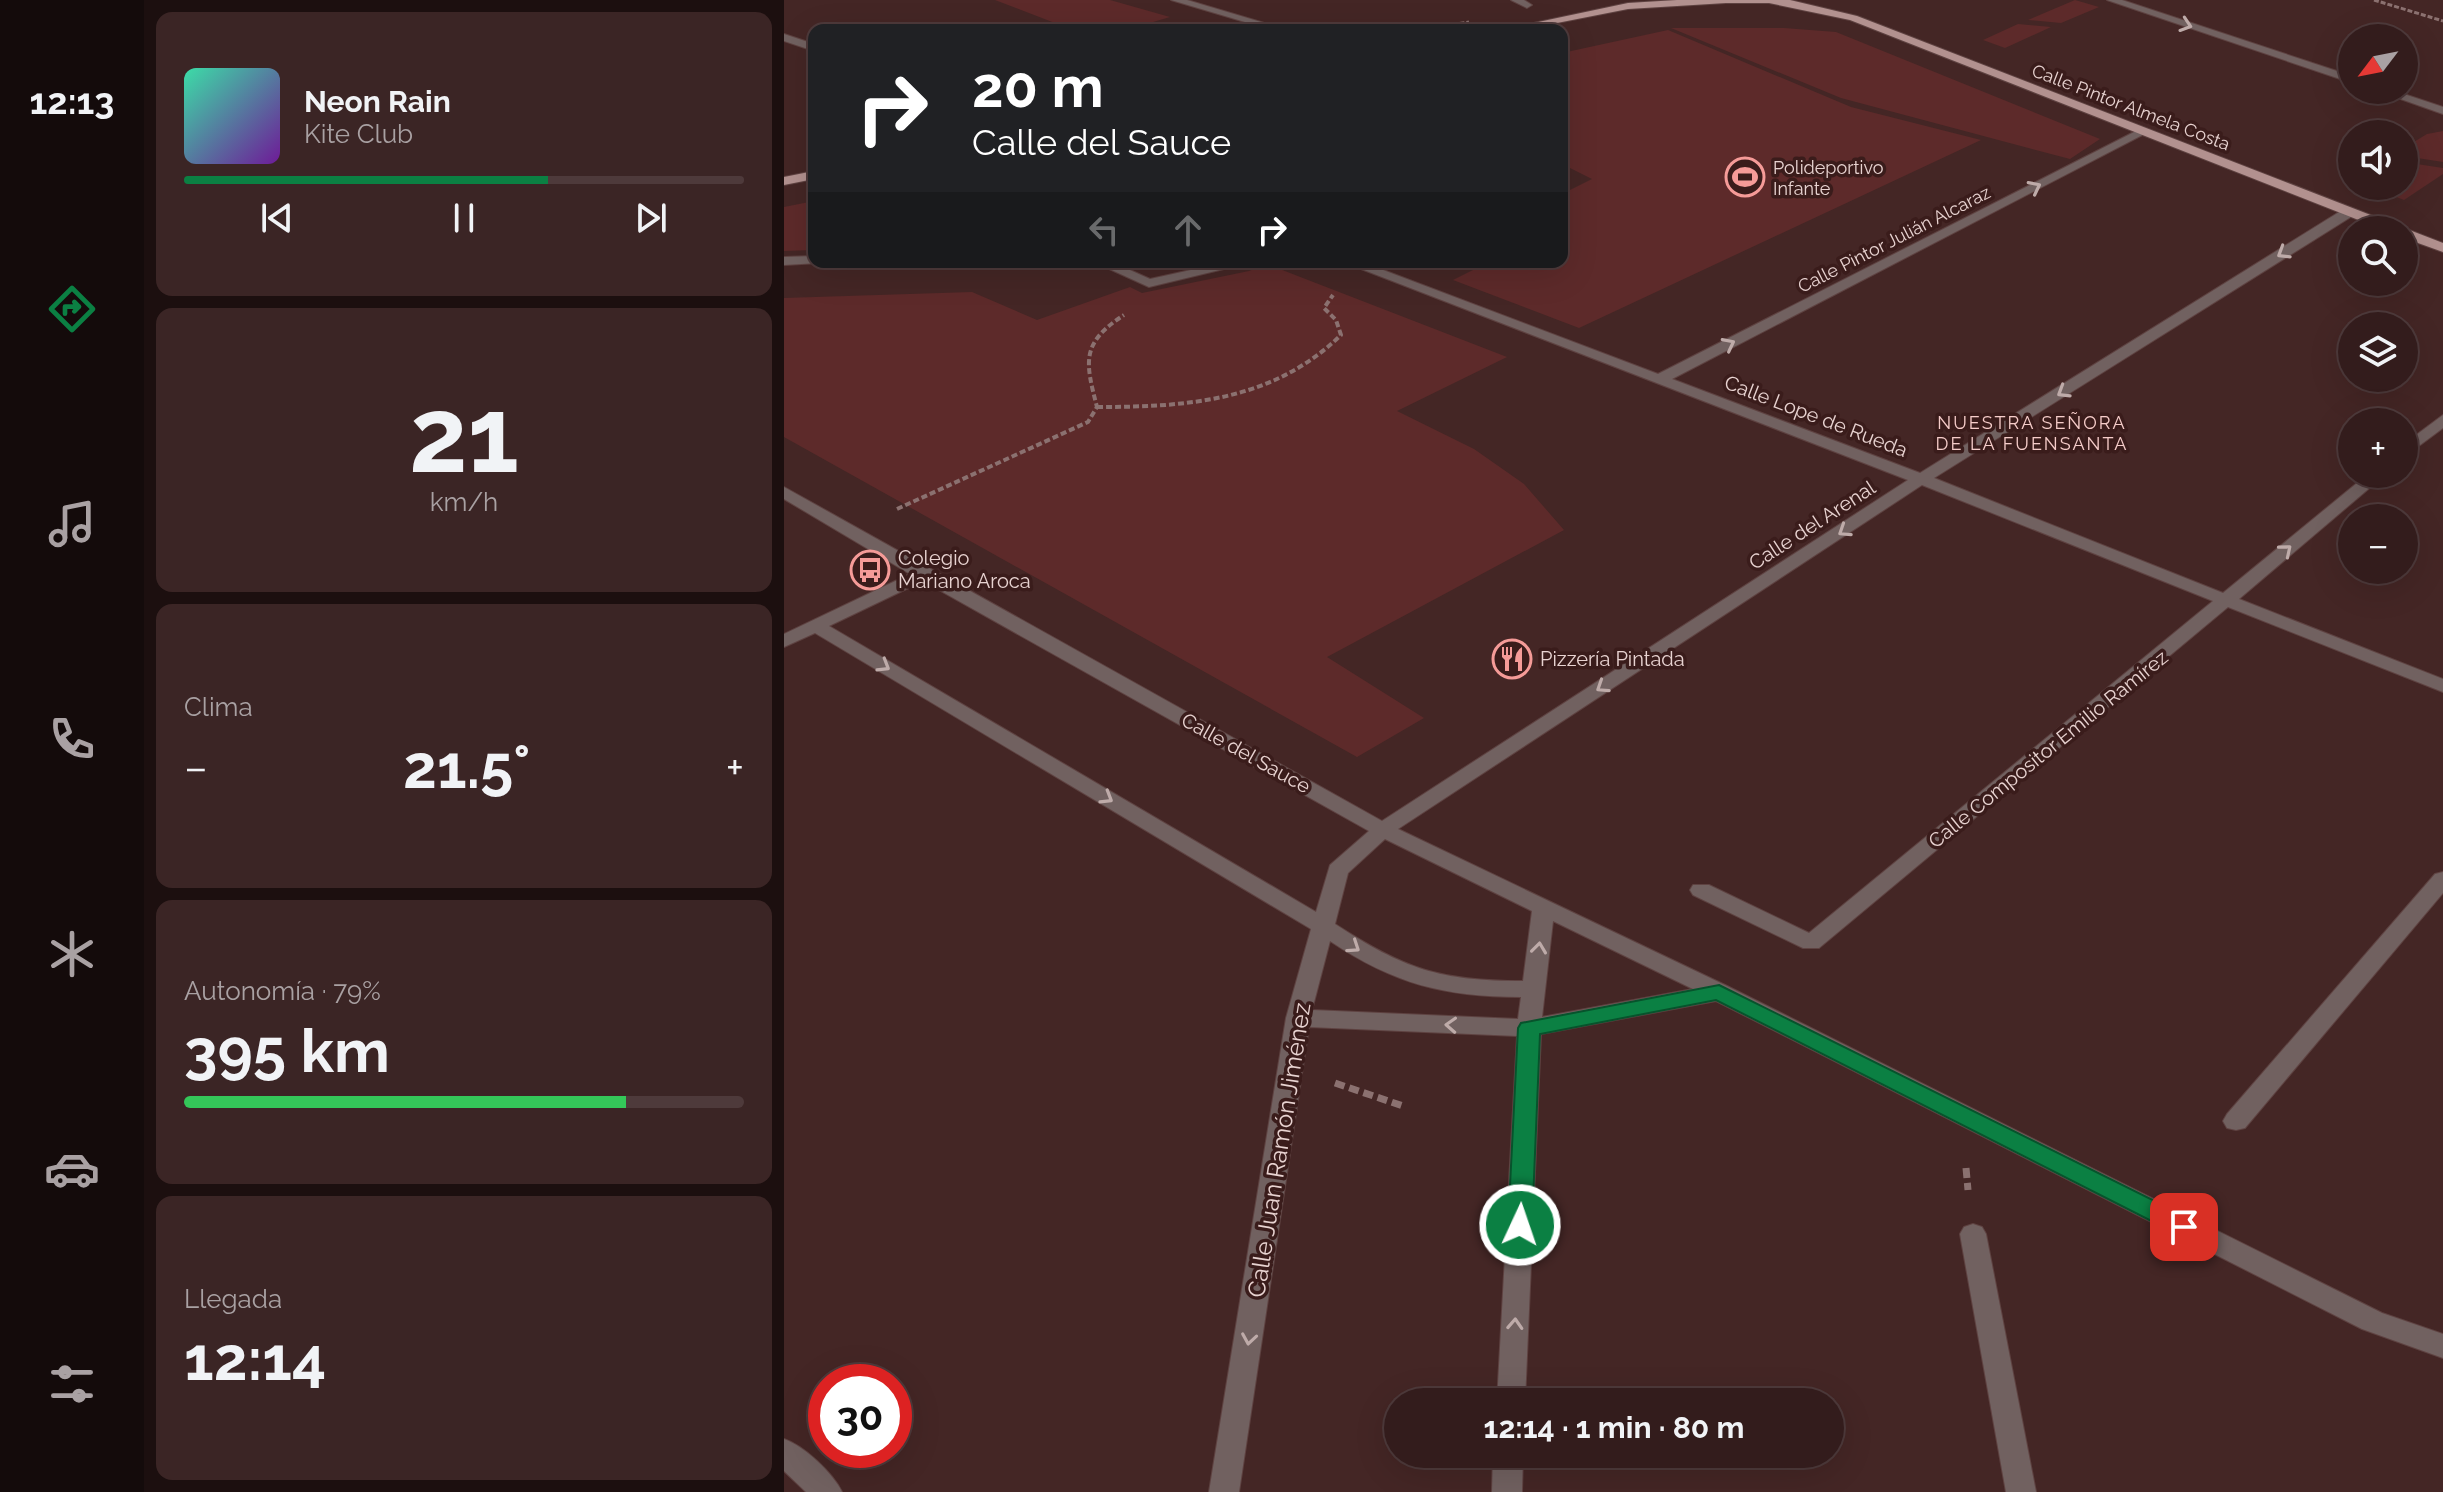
<!DOCTYPE html>
<html lang="es">
<meta charset="utf-8">
<style>
body{margin:0;font-family:Raleway,sans-serif;background:#3b2525;color:#f1f3f6;height:100vh;display:flex;flex-direction:column;font-size:30px;white-space:nowrap}
*{box-sizing:border-box;margin:0}
p{font-size:26px;color:#a9a1a3}
.icon{flex:none;width:44px;height:44px;fill:none;stroke:currentColor;stroke-width:2;stroke-linecap:round;stroke-linejoin:round}
.map{position:relative;flex:1;overflow:hidden}
.drawer{display:flex;flex-direction:column;gap:12px;padding:12px;background:#1c0f0f;width:640px}
.drawer>*{flex:none}
.guide{position:absolute;left:24px;top:24px;width:760px;height:244px;border-radius:16px;box-shadow:0 8px 32px #0002,0 0 0 2px #4e3a3b;background:#202124;color:#fff;overflow:hidden}
.needle{width:52px;rotate:238deg}
.controls{position:absolute;left:1554px;top:24px;display:grid;gap:16px}
.controls a{display:grid;place-items:center;width:80px;height:80px;border-radius:50%;background:#331c1c;box-shadow:0 8px 32px #0002,0 0 0 2px #4e3a3b;font-size:40px}
.speed{position:absolute;left:24px;top:1364px;display:flex;gap:16px;font-size:40px;font-weight:700;text-align:center}
.speed>*{display:grid;place-content:center;width:104px;height:104px;border-radius:50%;background:#331c1c;box-shadow:0 8px 32px #0002,0 0 0 2px #4e3a3b;line-height:1}
.speed .limit{border:12px solid #d22;background:#fff;color:#111}
.pin{position:absolute;display:grid;place-items:center;width:68px;height:68px;color:#fff;margin:-34px;border-radius:16px;box-shadow:0 4px 12px #0006}
.me{position:absolute;width:88px;margin:-44px;rotate:3deg;stroke-linejoin:round;filter:drop-shadow(0 0 6px #0008)}
.turn{display:flex;align-items:center;gap:28px;height:168px;padding:0 32px;font-size:36px}
.turn .icon{width:104px;height:104px;stroke-width:2.5}
.turn b{display:block;font-size:56px;line-height:68px}
.lanes{display:flex;align-items:center;height:76px;padding:0 32px;background:#0003;justify-content:center;gap:40px;direction:ltr}
.lanes .off{opacity:.35}
.big{font-size:60px;font-weight:700;line-height:1.1}
.drawer .card{flex:1;display:flex;flex-direction:column;justify-content:center;gap:12px;min-width:0;padding:0 28px;border-radius:16px;background:#3b2525}
.drawer .dial{align-items:center;gap:0}
.dial b{font-size:104px;line-height:1}
.song{display:flex;align-items:center;gap:24px}
.cover{width:96px;height:96px;border-radius:12px;background:linear-gradient(135deg,hsl(160 70% 55%),hsl(280 70% 35%))}
.played{height:8px;border-radius:4px;background:linear-gradient(90deg,#0b8043 65%,#4e3a3b 65%)}
.keys{display:flex;justify-content:space-around;direction:ltr}
.heat{display:flex;justify-content:space-between;align-items:center;font-size:44px;direction:ltr}
.charge{height:12px;border-radius:6px;background:linear-gradient(90deg,#34c759 79%,#4e3a3b 0)}
.trip{position:absolute;left:600px;top:1388px;width:460px;height:80px;border-radius:40px;background:#331c1c;box-shadow:0 8px 32px #0002,0 0 0 2px #4e3a3b;font-weight:700;line-height:80px;text-align:center}
main{display:flex;flex:1;min-height:0}
.tabs{display:flex;flex-direction:column;width:144px;justify-content:space-around;align-items:center;background:#140b0b;color:#a9a1a3}
.tabs .icon{width:56px;height:56px}
.tabs .current{color:#0b8043}
.tabs b{font-size:36px;color:#f1f3f6}
.map>svg:first-child{display:block}
.green{fill:#5d2a2a}
.lines{fill:none;stroke-linecap:round;stroke-linejoin:round}
.minor-casing{stroke:#5e4241;stroke-width:2}
.major-casing{stroke:#5e4241;stroke-width:2}
.path-far2{stroke:#8b7170;stroke-width:3;stroke-dasharray:5 2;stroke-linecap:butt}
.path-far1{stroke:#8b7170;stroke-width:4;stroke-dasharray:6 3;stroke-linecap:butt}
.path{stroke:#8b7170;stroke-width:7;stroke-dasharray:10 5;stroke-linecap:butt}
.minor{fill:#716160;fill-rule:evenodd}
.major{fill:#b2918f;fill-rule:evenodd}
.oneway{stroke:#beaba9}
.route{fill:#0b8043;stroke:#07532c;stroke-width:2}
.labels{text-anchor:middle;dominant-baseline:central;stroke-width:7;stroke-linejoin:round;paint-order:stroke}
.far-street-label{font-size:18px;fill:#e8d3d1;stroke:#3a1c1b}
.far-poi-label{font-size:18px;fill:#e8d3d1;stroke:#3a1c1b;text-anchor:start}
.far-neighbourhood-label{font-size:18px;letter-spacing:2px;fill:#f6cdca;stroke:#3a1c1b}
.street-label{font-size:20px;fill:#e8d3d1;stroke:#3a1c1b}
.poi-label{font-size:20px;fill:#e8d3d1;stroke:#3a1c1b;text-anchor:start}
.near-street-label{font-size:24px;fill:#e8d3d1;stroke:#3a1c1b}
</style>
<main>
<nav class="tabs">
<b>12:13</b>
<svg class="icon current" aria-label="directions" viewBox="0 0 24 24"><path d="M12 3l9 9-9 9-9-9zM9 14v-3h6M13 9l2 2-2 2"/></svg>
<svg class="icon" aria-label="music" viewBox="0 0 24 24"><path d="M9 18V5l10-2v13"/><circle cx="6" cy="18" r="3"/><circle cx="16" cy="16" r="3"/></svg>
<svg class="icon" aria-label="phone" viewBox="0 0 24 24"><path d="M5 4h4l2 5-3 2q2 4 5 5l2-3 5 2v4C11 20 4 13 5 4z"/></svg>
<svg class="icon" aria-label="climate" viewBox="0 0 24 24"><path d="M12 3v18M4 7l16 10M4 17L20 7"/></svg>
<svg class="icon" aria-label="car" viewBox="0 0 24 24"><path d="M5 17H2v-5l4-1 3-4h7l3 4 3 1v5h-3M9 17h6M6 11h13"/><circle cx="7" cy="17" r="2"/><circle cx="17" cy="17" r="2"/></svg>
<svg class="icon" aria-label="filters" viewBox="0 0 24 24"><path d="M4 7h16M4 17h16"/><circle cx="9" cy="7" r="2"/><circle cx="15" cy="17" r="2"/></svg>
</nav>
<section class="drawer">
<div class="card">
<div class="song"><i class="cover"></i><div><b>Neon Rain</b><p>Kite Club</p></div></div>
<div class="played"></div>
<div class="keys"><svg class="icon" aria-label="previous" viewBox="0 0 24 24"><path d="M18 5L8 12l10 7zM5 5v14"/></svg><svg class="icon" aria-label="pause" viewBox="0 0 24 24"><path d="M8 5v14M16 5v14"/></svg><svg class="icon" aria-label="next" viewBox="0 0 24 24"><path d="M6 5l10 7-10 7zM19 5v14"/></svg></div>
</div>
<div class="card dial"><b>21</b><p>km/h</p></div>
<div class="card"><p>Clima</p>
<div class="heat"><a>−</a><b class="big">21.5°</b><a>+</a></div>
</div>
<div class="card"><p>Autonomía · 79%</p><b class="big">395 km</b><div class="charge"></div></div>
<div class="card"><p>Llegada</p><b class="big">12:14</b></div>
</section>
<div class="map">
<svg width="1659" height="1492" viewBox="0 0 1659 1492">
<rect width="100%" height="100%" fill="#442625"/>
<g class="green">
<path d="M 211,0 L 326,0 L 386,17 L 342,30 L 289,30 Z"/>
<path d="M 1291,0 L 1315,7 L 1277,23 L 1244,20 Z"/>
<path d="M 1234,24 L 1267,27 L 1221,48 L 1199,40 Z"/>
<path d="M 887,28 L 1000,28 L 1052,32 L 1316,139 L 1286,159 L 1057,98 Z"/>
<path d="M 884,30 L 1067,107 L 1197,140 L 795,328 L 669,280 L 689,270 L 672,262 L 778,262 L 778,194 L 808,179 L 778,164 L 778,53 Z"/>
<path d="M 1659,131 L 1659,162 L 1620,156 L 1620,148 L 1643,134 Z"/>
<path d="M 1620,162 L 1659,168 L 1659,174 L 1620,200 L 1584,186 L 1620,186 Z"/>
<path d="M 30,201 L 30,250 L 0,251 L 0,207 Z"/>
<path d="M 483,264 L 723,357 L 613,411 L 690,449 L 740,484 L 780,530 L 543,657 L 640,718 L 573,757 L 0,437 L 0,298 L 188,292 L 253,320 L 346,287 L 358,293 L 465,271 Z"/>
</g>
<g class="lines">
<g class="minor-casing">
<g id="minor">
<path d="M 387,0 L 403,0 L 504,30 L 488,30 Z"/>
<path d="M 727,0 L 740,0 L 748,5 L 743,8 Z"/>
<path d="M 1323,0 L 1338,0 L 1568,76 L 1568,83 Z"/>
<path d="M 0,34 L 30,44 L 30,51 L 0,41 Z"/>
<path d="M 1591,90 L 1608,90 L 1659,107 L 1659,114 Z"/>
<path d="M 1356,129 L 1366,131 L 888,379 L 1136,473 L 1560,209 L 1570,209 L 1570,215 L 1150,478 L 1439,593 L 1584,474 L 1602,474 L 1455,599 L 1659,679 L 1659,692 L 1444,607 L 1035,948 L 1019,948 L 909,895 L 906,890 L 909,885 L 925,885 L 1025,933 L 1429,601 L 1138,485 L 614,829 L 943,986 L 1598,1313 L 1659,1334 L 1659,1358 L 1578,1329 L 932,1001 L 757,1034 L 741,1402 L 713,1402 L 733,1036 L 525,1027 L 455,1492 L 425,1492 L 502,1018 L 527,929 L 31,633 L 0,647 L 0,634 L 126,574 L 0,499 L 0,487 L 598,821 L 1124,480 L 559,262 L 578,262 L 874,374 ZM 139,581 L 585,831 L 546,865 L 532,912 L 45,626 ZM 601,839 L 748,911 L 739,981 C 656,981 620,969 551,924 L 564,873 ZM 769,921 L 909,989 L 758,1017 ZM 546,941 C 610,984 661,997 737,997 L 734,1019 L 528,1010 Z"/>
<path d="M 30,256 L 30,262 L 35,263 L 0,265 L 0,257 Z"/>
<path d="M 310,262 L 328,262 L 366,279 L 443,262 L 469,262 L 365,287 Z"/>
<path d="M 1659,415 L 1659,428 L 1620,457 L 1620,444 Z"/>
<path d="M 1659,872 L 1659,893 L 1461,1128 L 1452,1130 L 1443,1128 L 1439,1121 L 1443,1114 L 1651,874 Z"/>
<path d="M 1189,1224 L 1198,1227 L 1202,1234 L 1252,1492 L 1222,1492 L 1176,1234 L 1180,1227 Z"/>
<path d="M 0,1439 C 20,1446 49,1473 58,1492 L 22,1492 L 0,1471 Z"/>
<path d="M 709,1454 L 739,1454 L 738,1492 L 708,1492 Z"/>
</g>
</g>
<g class="major-casing">
<g id="major">
<path d="M 893,0 L 1006,0 L 1073,16 L 1659,243 L 1659,252 L 1620,238 L 1620,230 L 1600,230 L 1066,20 L 985,3 L 942,3 L 844,9 L 737,30 L 716,30 L 844,3 Z"/>
<path d="M 30,171 L 30,179 L 0,185 L 0,177 Z"/>
</g>
</g>
<g class="path-far2">
<path d="M 1590,0 L 1659,21"/>
<path d="M 634,30 L 685,22"/>
</g>
<g class="path-far1">
<path d="M 313,407 C 404,407 489,401 557,335 L 552,320 L 540,308 L 549,295"/>
<path d="M 113,509 L 304,422 L 313,407 C 301,361 297,343 340,315"/>
</g>
<g class="path">
<path d="M 551,1083 L 622,1107"/>
<path d="M 1182,1168 L 1184,1190"/>
</g>
<use href="#minor" class="minor"/>
<use href="#major" class="major"/>
</g>
<defs><path id="oneway-chevron" d="M-2-3.5L2.5 0L-2 3.5" fill="none" stroke-width="1.6" stroke-linecap="round" stroke-linejoin="round" transform="scale(2)"/></defs>
<g class="oneway">
<use href="#oneway-chevron" transform="translate(1402 25) rotate(18)"/>
<use href="#oneway-chevron" transform="translate(1251 187) rotate(-27)"/>
<use href="#oneway-chevron" transform="translate(1499 253) rotate(148)"/>
<use href="#oneway-chevron" transform="translate(945 344) rotate(-27)"/>
<use href="#oneway-chevron" transform="translate(1279 392) rotate(148)"/>
<use href="#oneway-chevron" transform="translate(1060 531) rotate(147)"/>
<use href="#oneway-chevron" transform="translate(1502 550) rotate(-40)"/>
<use href="#oneway-chevron" transform="translate(100 666) rotate(31)"/>
<use href="#oneway-chevron" transform="translate(818 687) rotate(147)"/>
<use href="#oneway-chevron" transform="translate(323 798) rotate(31)"/>
<use href="#oneway-chevron" transform="translate(570 947) rotate(34)"/>
<use href="#oneway-chevron" transform="translate(755 948) rotate(-83)"/>
<use href="#oneway-chevron" transform="translate(667 1025) rotate(-177)"/>
<use href="#oneway-chevron" transform="translate(731 1324) rotate(-87)"/>
<use href="#oneway-chevron" transform="translate(465 1339) rotate(99)"/>
</g>
<path class="route" d="M 935,985 L 1409,1220 L 1412,1227 L 1409,1233 L 1400,1236 L 1391,1233 L 932,1000 L 756,1034 L 748,1225 L 744,1232 L 736,1235 L 727,1232 L 724,1225 L 734,1028 L 737,1023 Z"/>
<defs>
<g id="stadium-ring" transform="scale(2)"><circle r="9.5" fill="#3a1c1b" stroke="#f59b98" stroke-width="1.5"/><path d="M0-5a6.5 5 0 1 0 0 10a6.5 5 0 1 0 0-10ZM-3.5-1.8h7v3.6h-7Z" fill="#f59b98"/></g>
<g id="bus-ring" transform="scale(2)"><circle r="9.5" fill="#3a1c1b" stroke="#f59b98" stroke-width="1.5"/><path d="M-5-6H5V4H4V6H2V4H-2V6H-4V4H-5ZM-3.5-4V0h7V-4ZM-3.5 1.2v1.5H-2V1.2ZM2 1.2v1.5H3.5V1.2Z" fill="#f59b98"/></g>
<g id="restaurant-ring" transform="scale(2)"><circle r="9.5" fill="#3a1c1b" stroke="#f59b98" stroke-width="1.5"/><path d="M-5-6h1v4h1v-4h1v4h1v-4h1v5L-1.5 .5V6h-2V.5L-5-1ZM5-6V6H3V1.5H1.5Q1.5-4 5-6Z" fill="#f59b98"/></g>
</defs>
<g fill-rule="evenodd">
<use href="#stadium-ring" x="961" y="177"/>
<use href="#bus-ring" x="86" y="570"/>
<use href="#restaurant-ring" x="728" y="659"/>
</g>
<g class="labels">
<g class="far-street-label">
<text transform="translate(1347 107) rotate(21)">Calle Pintor Almela Costa</text>
<text transform="translate(1110 239) rotate(-27)">Calle Pintor Julián Alcaraz</text>
</g>
<g class="far-poi-label">
<text x="989" y="167">Polideportivo<tspan x="989" dy="21">Infante</tspan></text>
</g>
<g class="far-neighbourhood-label">
<text x="1248" y="422">NUESTRA SEÑORA<tspan x="1248" dy="21">DE LA FUENSANTA</tspan></text>
</g>
<g class="street-label">
<text transform="translate(1032 416) rotate(21)">Calle Lope de Rueda</text>
<text transform="translate(1028 525) rotate(-33)">Calle del Arenal</text>
<text transform="translate(1264 749) rotate(-39)">Calle Compositor Emilio Ramírez</text>
<text transform="translate(462 753) rotate(29)">Calle del Sauce</text>
</g>
<g class="poi-label">
<text x="114" y="558">Colegio<tspan x="114" dy="23">Mariano Aroca</tspan></text>
<text x="756" y="659">Pizzería Pintada</text>
</g>
<g class="near-street-label">
<text transform="translate(495 1150) rotate(-81)">Calle Juan Ramón Jiménez</text>
</g>
</g>
</svg>
<div class="controls">
<a><svg class="needle" viewBox="-14 -14 28 28"><path d="M0-13l5 13h-10z" fill="#e53935"/><path d="M0 13l5-13h-10z" fill="#a9a1a3"/></svg></a>
<a><svg class="icon" aria-label="sound" viewBox="0 0 24 24"><path d="M4 9h4l5-4v14l-5-4H4zM17 9q2 3 0 6"/></svg></a>
<a><svg class="icon" aria-label="search" viewBox="0 0 24 24"><circle cx="10" cy="10" r="6"/><path d="M15 15l6 6"/></svg></a>
<a><svg class="icon" aria-label="layers" viewBox="0 0 24 24"><path d="M12 4l9 5-9 5-9-5zM3 14l9 5 9-5"/></svg></a>
<a>+</a>
<a>−</a>
</div>
<div class="speed"><div class="limit">30</div></div>
<div class="pin" style="left:1400px;top:1227px;background:#d93025"><svg class="icon" aria-label="arrive" viewBox="0 0 24 24"><path d="M6 21V4h12l-3 4 3 4H6"/></svg></div>
<svg class="me" style="left:736px;top:1225px" viewBox="-20 -20 40 40"><circle r="17" fill="#0b8043" stroke="#fff" stroke-width="3"/><path d="M0-11L8 9 0 5-8 9z" fill="#fff"/></svg>
<div class="trip">12:14 · 1 min · 80 m</div>
<div class="guide">
<div class="turn"><svg class="icon" aria-label="right" viewBox="0 0 24 24"><path d="M7 20v-9h11M14 6l5 5-5 5"/></svg><div><b>20 m</b>Calle del Sauce</div></div>
<div class="lanes"><svg class="icon off" aria-label="left" viewBox="0 0 24 24"><path d="M17 20v-9H6M10 6l-5 5 5 5"/></svg><svg class="icon off" aria-label="ahead" viewBox="0 0 24 24"><path d="M12 20V5M6 11l6-6 6 6"/></svg><svg class="icon" aria-label="right" viewBox="0 0 24 24"><path d="M7 20v-9h11M14 6l5 5-5 5"/></svg></div>
</div>
</div>
</main>
